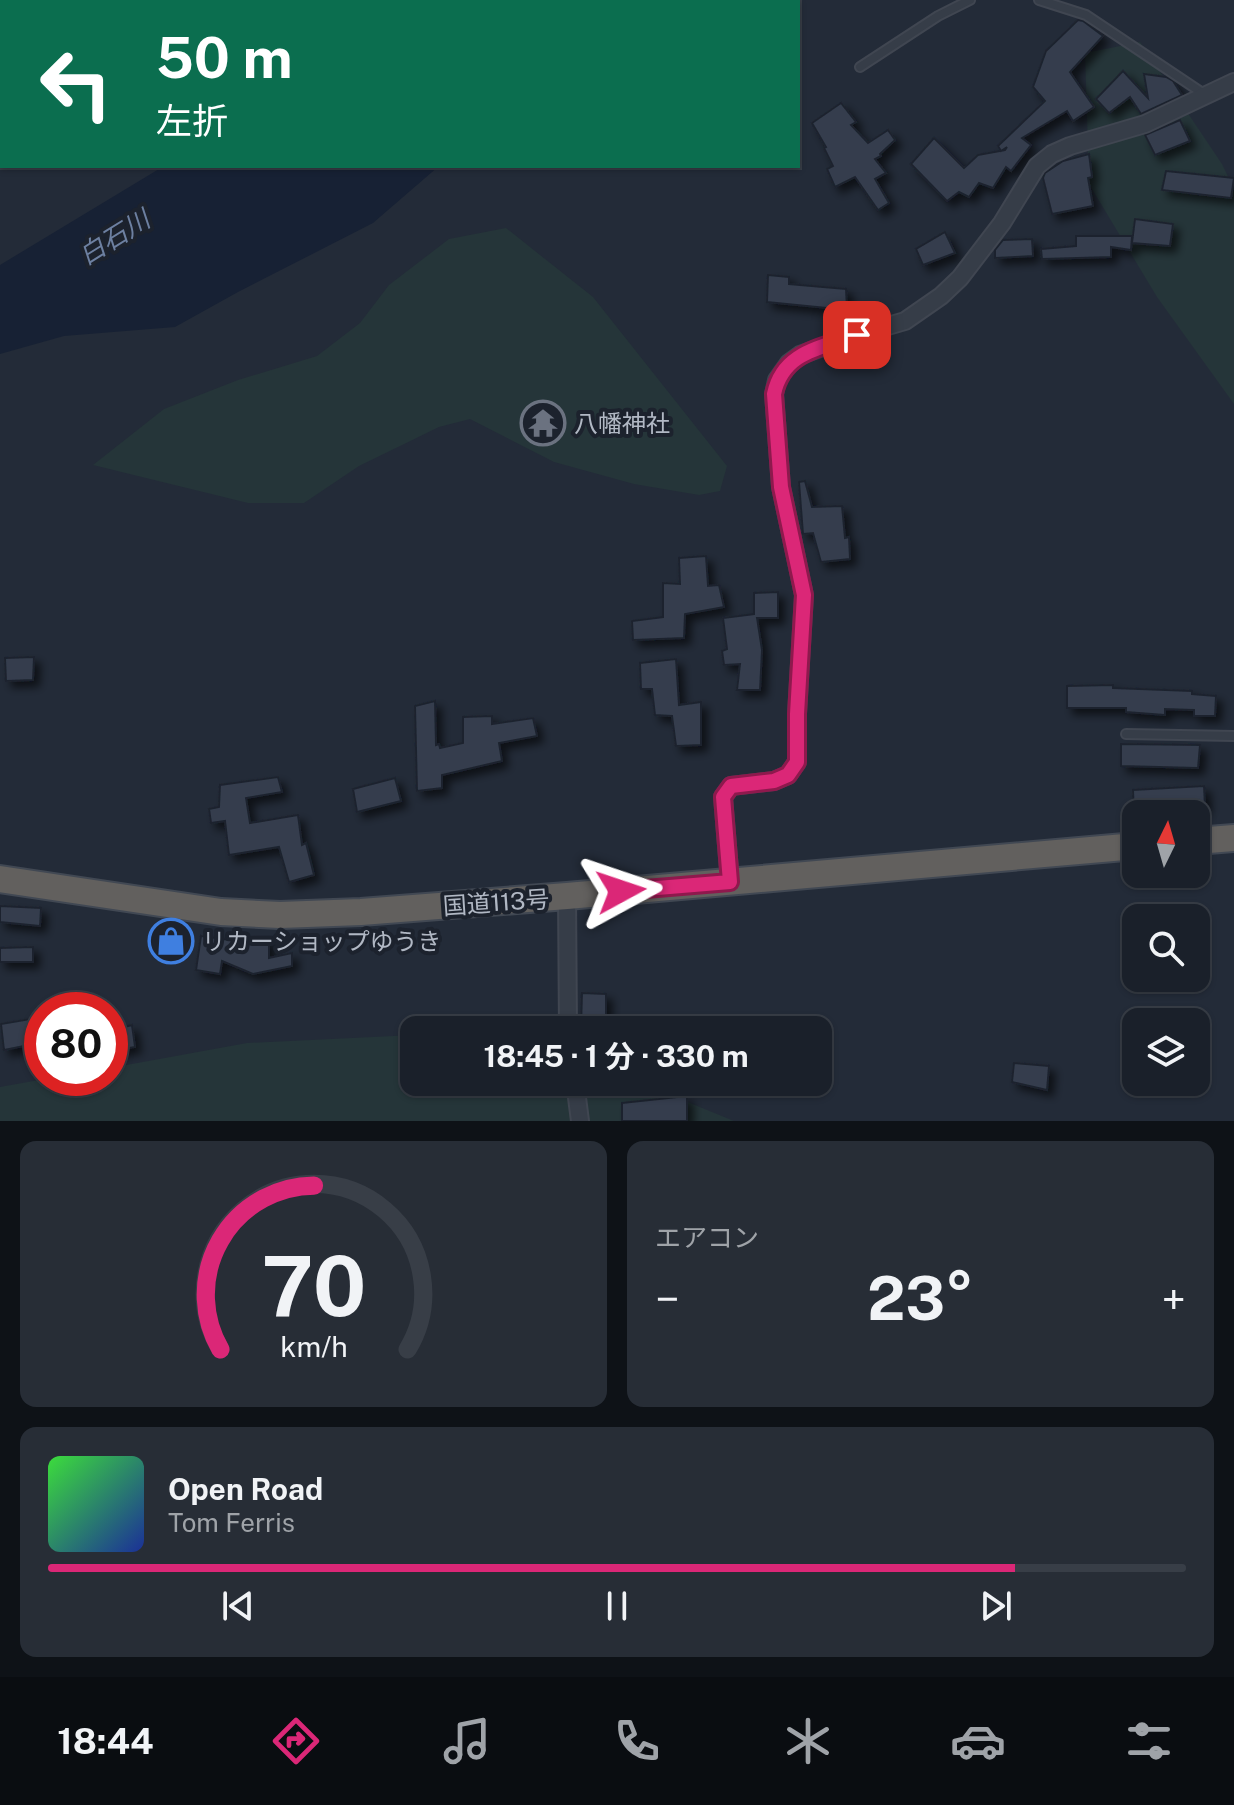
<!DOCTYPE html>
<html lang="ja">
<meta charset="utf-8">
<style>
body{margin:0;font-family:"Public Sans","Noto Sans JP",sans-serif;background:#272d36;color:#f1f3f6;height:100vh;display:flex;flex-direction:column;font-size:30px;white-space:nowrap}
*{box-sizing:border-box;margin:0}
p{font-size:26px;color:#9fa3a8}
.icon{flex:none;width:44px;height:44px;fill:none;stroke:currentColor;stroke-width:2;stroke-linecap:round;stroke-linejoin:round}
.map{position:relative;height:1121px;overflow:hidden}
.drawer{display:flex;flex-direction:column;gap:20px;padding:20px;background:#0e1217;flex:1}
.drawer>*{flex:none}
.top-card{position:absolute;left:0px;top:0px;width:800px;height:168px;box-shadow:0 2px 6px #0004,0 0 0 2px #383e47;background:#0b6e4f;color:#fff;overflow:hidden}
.needle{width:52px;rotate:5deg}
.tools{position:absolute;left:1122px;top:800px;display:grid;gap:16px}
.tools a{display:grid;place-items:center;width:88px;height:88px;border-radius:16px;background:#1a202a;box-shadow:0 2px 6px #0004,0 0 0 2px #383e47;font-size:40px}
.speed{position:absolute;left:24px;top:992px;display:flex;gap:16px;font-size:40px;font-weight:700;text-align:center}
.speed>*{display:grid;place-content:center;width:104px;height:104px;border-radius:50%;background:#1a202a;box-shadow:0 2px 6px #0004,0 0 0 2px #383e47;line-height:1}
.speed .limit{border:12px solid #d22;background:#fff;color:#111}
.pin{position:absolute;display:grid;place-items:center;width:68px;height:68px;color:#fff;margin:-34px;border-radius:16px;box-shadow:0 4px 12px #0006}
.me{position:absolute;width:88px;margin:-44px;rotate:85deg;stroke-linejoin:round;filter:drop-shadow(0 0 6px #0008)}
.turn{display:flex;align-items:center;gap:28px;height:168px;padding:0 24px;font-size:36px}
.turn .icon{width:104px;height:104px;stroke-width:2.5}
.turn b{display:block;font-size:56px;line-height:68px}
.big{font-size:60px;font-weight:700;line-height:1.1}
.drawer .card{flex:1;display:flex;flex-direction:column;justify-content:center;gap:12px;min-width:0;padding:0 28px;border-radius:16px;background:#272d36}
.drawer .dial{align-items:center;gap:0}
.dial svg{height:208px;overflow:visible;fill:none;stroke:#383e47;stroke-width:7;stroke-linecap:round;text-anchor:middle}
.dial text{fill:#f1f3f6;stroke:none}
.song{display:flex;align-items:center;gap:24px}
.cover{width:96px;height:96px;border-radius:12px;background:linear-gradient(135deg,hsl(120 70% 55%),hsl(230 70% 35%))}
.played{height:8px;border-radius:4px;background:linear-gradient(90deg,#db2777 85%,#383e47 85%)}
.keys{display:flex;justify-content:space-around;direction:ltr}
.heat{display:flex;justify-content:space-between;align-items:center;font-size:44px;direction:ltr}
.drawer .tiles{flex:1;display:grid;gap:20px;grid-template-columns:1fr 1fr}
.card:last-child{grid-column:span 2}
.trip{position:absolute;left:400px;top:1016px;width:432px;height:80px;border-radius:16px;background:#1a202a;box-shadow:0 2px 6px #0004,0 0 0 2px #383e47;font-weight:700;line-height:80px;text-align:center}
.tabs{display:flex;height:128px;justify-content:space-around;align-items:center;background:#0a0d11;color:#9fa3a8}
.tabs .icon{width:56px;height:56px}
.tabs .selected{color:#db2777}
.tabs b{font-size:36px;color:#f1f3f6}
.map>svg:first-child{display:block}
.green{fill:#253539}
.water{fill:#172134}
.building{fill:#353e4e;stroke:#1e242f;stroke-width:2;filter:url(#shadow)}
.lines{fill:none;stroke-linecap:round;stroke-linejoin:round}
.service-casing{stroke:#404651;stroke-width:12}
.minor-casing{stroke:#404651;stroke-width:20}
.trunk-casing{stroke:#414853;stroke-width:30}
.service{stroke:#363d48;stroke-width:8}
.minor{stroke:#363d48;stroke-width:16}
.trunk{stroke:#62605e;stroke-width:26}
.route-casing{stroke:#8e194d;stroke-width:20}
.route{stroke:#db2777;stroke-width:14}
.labels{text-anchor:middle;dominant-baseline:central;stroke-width:8;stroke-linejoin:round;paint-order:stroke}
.poi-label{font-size:24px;fill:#b1b8c4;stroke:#1c222d;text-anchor:start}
.street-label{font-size:24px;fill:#b1b8c4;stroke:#1c222d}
.water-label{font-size:26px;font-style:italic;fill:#6d80a1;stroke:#1c222d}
</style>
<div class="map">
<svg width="1234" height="1121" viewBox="0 0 1234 1121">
<defs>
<filter id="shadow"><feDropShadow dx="6" dy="6" stdDeviation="4" flood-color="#0009"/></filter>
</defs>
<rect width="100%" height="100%" fill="#232b38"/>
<g class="green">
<path d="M 1140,42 L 1222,164 L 1234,189 L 1234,404 L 1157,297 L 1089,184 L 1085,53 Z"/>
<path d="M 506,228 L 593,297 L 727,466 L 720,491 L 699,495 L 634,484 L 554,462 L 470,419 L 439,427 L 359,466 L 304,503 L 248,503 L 93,465 L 164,409 L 238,380 L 317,356 L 360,323 L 389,285 L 449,239 Z"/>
<path d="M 414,1035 L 414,1082 L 616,1082 L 668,1094 L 734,1121 L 0,1121 L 0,1087 L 50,1078 L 110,1078 L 110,1068 L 247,1043 Z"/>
</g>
<g class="water">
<path d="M 482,0 L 696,0 L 691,2 L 479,2 Z"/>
<path d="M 164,166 L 439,166 L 373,223 L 238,292 L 175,327 L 64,336 L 0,354 L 0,265 Z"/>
</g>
<g class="building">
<path d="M 1078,20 L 1083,21 L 1103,36 L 1070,72 L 1094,107 L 1073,121 L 1067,111 L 1022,138 L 1031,145 L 1011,171 L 1006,167 L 993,188 L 979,183 L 969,197 L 959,192 L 947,201 L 911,164 L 934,138 L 964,168 L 978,155 L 1005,150 L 1007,147 L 1001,151 L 998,146 L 1045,101 L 1033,87 L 1046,51 Z"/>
<path d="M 1123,71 L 1148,98 L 1144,74 L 1166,77 L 1173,81 L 1182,95 L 1141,114 L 1130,97 L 1109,113 L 1096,99 Z"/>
<path d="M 841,103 L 856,122 L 851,125 L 868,143 L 888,130 L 895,140 L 880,154 L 881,156 L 875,159 L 886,173 L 875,179 L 889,203 L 878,210 L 855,177 L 835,187 L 827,169 L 833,166 L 824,148 L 826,147 L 812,123 Z"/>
<path d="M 1180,120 L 1190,141 L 1155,155 L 1145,135 Z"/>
<path d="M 1089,154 L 1092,177 L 1088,178 L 1093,206 L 1052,214 L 1043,178 L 1045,173 L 1063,161 Z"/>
<path d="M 1166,171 L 1234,178 L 1231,198 L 1162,190 Z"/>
<path d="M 1135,219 L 1173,224 L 1170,246 L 1132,243 Z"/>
<path d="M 945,232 L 955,253 L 923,265 L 916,249 Z"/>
<path d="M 1076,236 L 1132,236 L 1131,250 L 1111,247 L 1111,257 L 1042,259 L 1041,249 L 1076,246 Z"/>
<path d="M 1032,239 L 1033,256 L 995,258 L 995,250 L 1003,240 Z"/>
<path d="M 768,275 L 789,277 L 789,284 L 846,289 L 847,310 L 767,302 Z"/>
<path d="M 805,481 L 812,507 L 842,506 L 845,538 L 849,537 L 850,559 L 821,562 L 813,533 L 803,534 L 799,482 Z"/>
<path d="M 706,556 L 708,586 L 719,585 L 724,607 L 685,614 L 684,638 L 633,640 L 632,621 L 663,617 L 663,583 L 680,584 L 679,558 Z"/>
<path d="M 778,592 L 778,618 L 757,618 L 762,650 L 760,690 L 737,690 L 740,664 L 724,665 L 722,651 L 727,649 L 723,618 L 754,614 L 754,593 Z"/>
<path d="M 34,657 L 33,680 L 6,681 L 5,658 Z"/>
<path d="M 676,659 L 679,705 L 701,702 L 701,745 L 676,746 L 672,716 L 655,715 L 652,689 L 641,689 L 640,663 Z"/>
<path d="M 1113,685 L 1113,688 L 1192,691 L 1192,694 L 1216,696 L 1215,716 L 1194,716 L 1194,710 L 1165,709 L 1165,715 L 1126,712 L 1126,708 L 1067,708 L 1067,686 Z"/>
<path d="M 435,701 L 436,745 L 439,744 L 440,748 L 463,743 L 463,717 L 492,716 L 492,724 L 533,718 L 537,736 L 499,743 L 502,761 L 442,775 L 442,788 L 417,791 L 415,706 Z"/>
<path d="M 1121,744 L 1200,745 L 1198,768 L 1121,766 Z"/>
<path d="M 278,777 L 282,792 L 246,798 L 250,823 L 298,815 L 302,845 L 306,843 L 314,875 L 289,882 L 279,847 L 229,855 L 225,821 L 211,823 L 209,809 L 219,807 L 220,785 Z"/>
<path d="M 395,778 L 401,801 L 357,812 L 353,789 Z"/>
<path d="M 1204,786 L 1205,807 L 1171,810 L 1171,811 L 1134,813 L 1133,790 Z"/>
<path d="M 0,906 L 41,908 L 40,926 L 0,922 Z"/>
<path d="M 201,936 L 230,940 L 269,938 L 269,958 L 292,953 L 292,966 L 253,974 L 222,961 L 220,974 L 196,970 Z"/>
<path d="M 33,947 L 33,962 L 0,962 L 0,948 Z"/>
<path d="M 582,993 L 606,994 L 606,1026 L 581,1027 Z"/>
<path d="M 42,1017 L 42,1034 L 33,1037 L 34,1044 L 4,1050 L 1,1024 Z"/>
<path d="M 132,1025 L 135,1047 L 110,1051 L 110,1031 Z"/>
<path d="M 1014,1063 L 1049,1066 L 1047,1090 L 1012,1082 Z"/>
<path d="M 687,1096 L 687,1121 L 622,1121 L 622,1103 Z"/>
</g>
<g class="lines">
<g class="service-casing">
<g id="service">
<path d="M 1039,0 L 1086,15 L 1204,94"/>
<path d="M 860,67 L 938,16 L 970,0"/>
<path d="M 1126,734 L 1234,736"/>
</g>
</g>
<g class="minor-casing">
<g id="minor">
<path d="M 730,882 L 723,797 L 731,786 L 774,781 L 788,775 L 797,762 L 797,714 L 804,595 L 781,487 L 774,394 L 777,380 L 789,363 L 800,355 L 857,335 L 905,321 L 941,296 L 960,278 L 1002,223 L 1037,166 L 1052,154 L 1070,146 L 1145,124 L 1234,82"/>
<path d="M 567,896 L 568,1030"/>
<path d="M 575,1082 L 580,1121"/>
</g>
</g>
<g class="trunk-casing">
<g id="trunk">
<path d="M 1196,841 L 1234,838"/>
<path d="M 0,879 L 221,912 L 280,915 L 361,912 L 567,896 L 1136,846"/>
</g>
</g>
<use href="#service" class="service"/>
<use href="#minor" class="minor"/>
<use href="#trunk" class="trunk"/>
</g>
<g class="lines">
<g class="route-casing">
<path id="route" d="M 621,891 L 730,882 L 723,797 L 731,786 L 774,781 L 788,775 L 797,762 L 797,714 L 804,595 L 781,487 L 774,394 C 783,351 822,348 857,335"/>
</g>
<use href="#route" class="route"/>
</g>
<defs>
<g id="temple-ring" transform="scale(2.3)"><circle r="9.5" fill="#1c222d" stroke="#6b7280" stroke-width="1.5"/><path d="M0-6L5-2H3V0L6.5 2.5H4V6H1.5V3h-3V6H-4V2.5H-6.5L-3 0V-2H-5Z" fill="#6b7280"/></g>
<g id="shop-ring" transform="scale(2.3)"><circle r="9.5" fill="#1c222d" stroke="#3f7fe0" stroke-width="1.5"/><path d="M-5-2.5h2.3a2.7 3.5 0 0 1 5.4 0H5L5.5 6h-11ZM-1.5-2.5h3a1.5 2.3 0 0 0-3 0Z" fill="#3f7fe0"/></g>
</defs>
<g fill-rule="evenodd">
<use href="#temple-ring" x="543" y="423"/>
<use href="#shop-ring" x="171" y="941"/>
</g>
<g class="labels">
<g class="poi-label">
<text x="574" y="423">八幡神社</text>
<text x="202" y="941">リカーショップゆうき</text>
</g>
<g class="street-label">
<text transform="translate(496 902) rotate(-4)">国道113号</text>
</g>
<g class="water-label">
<text transform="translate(114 237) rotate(-32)">白石川</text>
</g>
</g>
</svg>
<div class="tools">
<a><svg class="needle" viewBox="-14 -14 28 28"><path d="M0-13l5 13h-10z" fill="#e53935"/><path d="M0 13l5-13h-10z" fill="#9fa3a8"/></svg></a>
<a><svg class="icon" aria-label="search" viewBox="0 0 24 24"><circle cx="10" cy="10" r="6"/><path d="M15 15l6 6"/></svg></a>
<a><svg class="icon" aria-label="layers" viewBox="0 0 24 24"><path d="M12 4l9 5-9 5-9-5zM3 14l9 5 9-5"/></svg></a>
</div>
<div class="speed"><div class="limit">80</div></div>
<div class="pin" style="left:857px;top:335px;background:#d93025"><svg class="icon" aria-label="arrive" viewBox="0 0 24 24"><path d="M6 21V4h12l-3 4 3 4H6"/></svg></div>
<svg class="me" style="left:621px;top:891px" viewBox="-20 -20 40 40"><path d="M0-17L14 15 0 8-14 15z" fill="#db2777" stroke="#fff" stroke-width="4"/></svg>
<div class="trip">18:45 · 1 分 · 330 m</div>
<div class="top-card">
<div class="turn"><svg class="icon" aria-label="left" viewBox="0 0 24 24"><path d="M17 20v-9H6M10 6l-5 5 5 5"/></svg><div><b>50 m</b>左折</div></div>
</div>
</div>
<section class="drawer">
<div class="tiles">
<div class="card dial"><svg viewBox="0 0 100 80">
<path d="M14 69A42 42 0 1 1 86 69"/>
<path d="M14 69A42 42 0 0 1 50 6" stroke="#db2777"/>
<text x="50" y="56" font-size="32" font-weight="700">70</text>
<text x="50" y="72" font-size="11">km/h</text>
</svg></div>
<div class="card"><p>エアコン</p>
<div class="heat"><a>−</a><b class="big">23°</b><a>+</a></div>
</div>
<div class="card">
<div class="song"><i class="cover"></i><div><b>Open Road</b><p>Tom Ferris</p></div></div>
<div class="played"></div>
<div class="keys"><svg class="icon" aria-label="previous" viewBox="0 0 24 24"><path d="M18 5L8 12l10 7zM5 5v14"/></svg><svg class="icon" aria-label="pause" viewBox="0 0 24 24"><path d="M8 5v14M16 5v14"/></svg><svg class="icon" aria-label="next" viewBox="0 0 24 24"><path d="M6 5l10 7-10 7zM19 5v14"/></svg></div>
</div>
</div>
</section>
<nav class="tabs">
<b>18:44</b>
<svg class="icon selected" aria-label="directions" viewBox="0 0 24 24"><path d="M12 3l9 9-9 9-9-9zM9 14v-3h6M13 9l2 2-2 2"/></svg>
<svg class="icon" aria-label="music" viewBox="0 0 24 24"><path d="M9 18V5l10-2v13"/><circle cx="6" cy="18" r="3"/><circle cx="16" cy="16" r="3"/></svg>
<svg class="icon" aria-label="phone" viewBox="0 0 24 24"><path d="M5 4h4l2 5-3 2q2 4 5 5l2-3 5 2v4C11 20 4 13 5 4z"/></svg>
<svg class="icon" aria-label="climate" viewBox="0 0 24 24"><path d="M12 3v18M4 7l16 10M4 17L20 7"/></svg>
<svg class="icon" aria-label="car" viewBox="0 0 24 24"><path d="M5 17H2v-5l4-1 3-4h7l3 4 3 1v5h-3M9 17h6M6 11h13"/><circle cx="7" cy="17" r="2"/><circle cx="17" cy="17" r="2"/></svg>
<svg class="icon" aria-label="filters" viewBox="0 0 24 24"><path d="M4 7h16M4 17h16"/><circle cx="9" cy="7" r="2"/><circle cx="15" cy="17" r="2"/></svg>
</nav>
